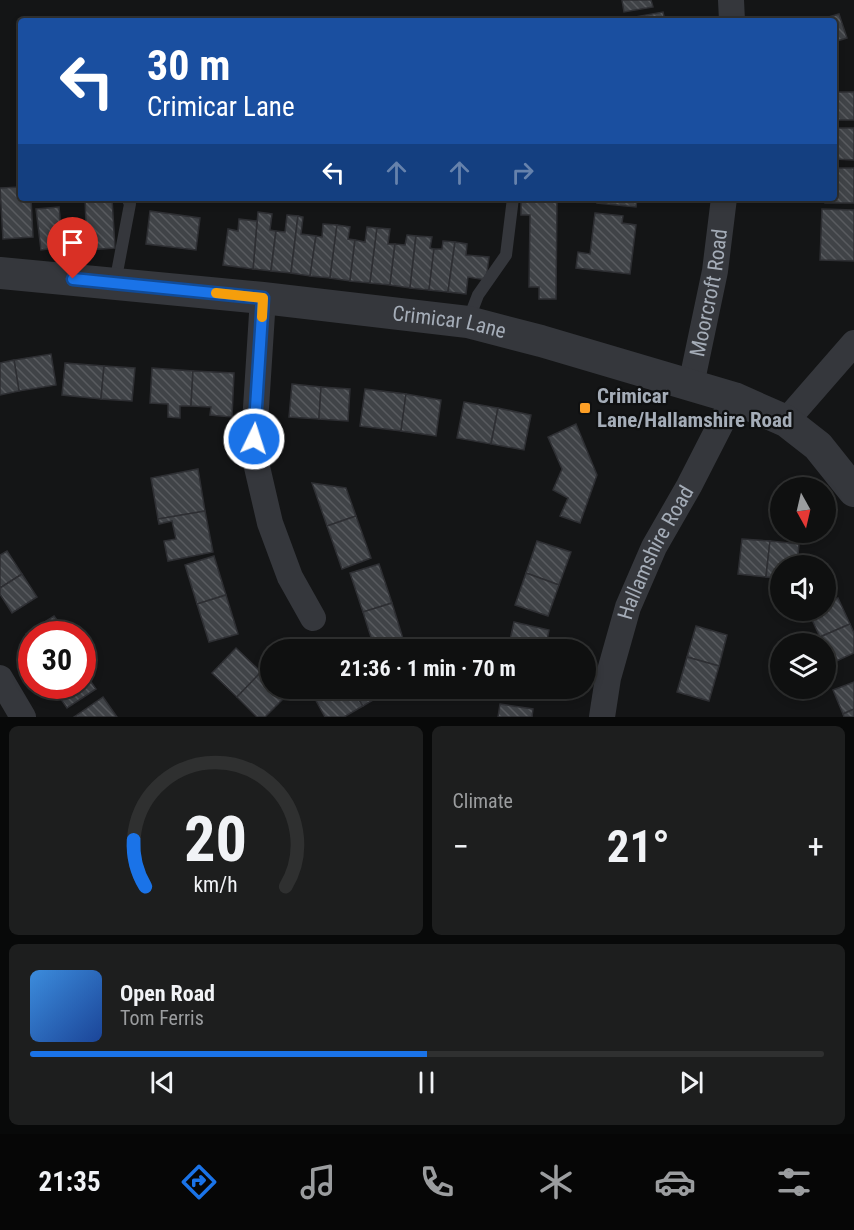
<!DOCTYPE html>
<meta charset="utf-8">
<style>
body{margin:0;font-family:"Roboto Condensed",sans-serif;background:#1d1e1e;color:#f1f3f6;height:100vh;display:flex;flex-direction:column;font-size:22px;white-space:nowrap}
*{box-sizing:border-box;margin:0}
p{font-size:20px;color:#9b9d9f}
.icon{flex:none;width:33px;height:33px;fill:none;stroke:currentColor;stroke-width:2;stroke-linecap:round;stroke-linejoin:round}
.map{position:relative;height:717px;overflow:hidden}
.sheet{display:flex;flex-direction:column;gap:9px;padding:9px;background:#080909;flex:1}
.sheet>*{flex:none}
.guide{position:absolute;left:18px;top:18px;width:819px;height:183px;border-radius:6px;box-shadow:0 3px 9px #0003,0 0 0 2px #2f3030;background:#1a4fa0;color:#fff;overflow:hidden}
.needle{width:39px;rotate:172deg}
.controls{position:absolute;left:770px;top:477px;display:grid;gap:12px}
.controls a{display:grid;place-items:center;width:66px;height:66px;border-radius:50%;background:#0f1010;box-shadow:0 3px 9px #0003,0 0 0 2px #2f3030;font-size:30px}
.speed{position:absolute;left:18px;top:621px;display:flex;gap:12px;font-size:30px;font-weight:700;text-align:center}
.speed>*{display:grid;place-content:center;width:78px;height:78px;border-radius:50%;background:#0f1010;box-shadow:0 3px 9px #0003,0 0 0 2px #2f3030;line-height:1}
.speed .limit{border:9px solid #d22;background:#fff;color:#111}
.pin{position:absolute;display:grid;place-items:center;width:51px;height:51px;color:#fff;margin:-62px -26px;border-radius:50% 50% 50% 0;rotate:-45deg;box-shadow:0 0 6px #0007}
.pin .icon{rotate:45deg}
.me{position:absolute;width:66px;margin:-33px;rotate:4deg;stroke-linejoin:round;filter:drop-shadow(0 0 4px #0008)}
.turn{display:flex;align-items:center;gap:21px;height:126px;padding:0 30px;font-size:27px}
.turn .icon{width:78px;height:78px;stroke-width:2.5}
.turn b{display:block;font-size:42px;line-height:51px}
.lanes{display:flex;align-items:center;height:57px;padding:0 30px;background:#0003;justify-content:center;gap:30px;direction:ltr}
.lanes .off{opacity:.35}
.big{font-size:45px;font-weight:700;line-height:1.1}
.sheet .card{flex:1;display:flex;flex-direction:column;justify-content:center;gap:9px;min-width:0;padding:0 21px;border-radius:9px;background:#1d1e1e}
.sheet .dial{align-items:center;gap:0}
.dial svg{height:156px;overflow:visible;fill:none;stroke:#2f3030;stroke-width:7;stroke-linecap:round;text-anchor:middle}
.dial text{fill:#f1f3f6;stroke:none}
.song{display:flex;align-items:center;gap:18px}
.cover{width:72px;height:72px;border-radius:9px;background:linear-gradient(135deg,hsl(210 70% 55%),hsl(220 70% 35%))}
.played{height:6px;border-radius:3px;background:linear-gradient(90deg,#1a73e8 50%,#2f3030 50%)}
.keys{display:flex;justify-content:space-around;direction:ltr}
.heat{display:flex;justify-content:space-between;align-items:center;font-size:33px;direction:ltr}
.sheet .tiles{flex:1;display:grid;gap:9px;grid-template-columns:1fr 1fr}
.card:last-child{grid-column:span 2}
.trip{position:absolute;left:260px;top:639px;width:336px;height:60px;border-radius:30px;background:#0f1010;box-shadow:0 3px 9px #0003,0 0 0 2px #2f3030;font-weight:700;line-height:60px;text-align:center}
.tabs{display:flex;height:96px;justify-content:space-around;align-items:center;background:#060606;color:#9b9d9f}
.tabs .icon{width:42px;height:42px}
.tabs .on{color:#1a73e8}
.tabs b{font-size:27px;color:#f1f3f6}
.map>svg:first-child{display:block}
.building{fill:url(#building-back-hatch);stroke:#2e2f33;stroke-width:1.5}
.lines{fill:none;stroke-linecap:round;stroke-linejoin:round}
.service{stroke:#35373c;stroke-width:12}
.minor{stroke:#35373c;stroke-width:26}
.tertiary{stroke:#35373c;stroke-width:32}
.route-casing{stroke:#114b97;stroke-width:15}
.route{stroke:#1a73e8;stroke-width:10}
.slow{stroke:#f59e0b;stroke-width:10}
.poi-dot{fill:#fd9f26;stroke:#0f1011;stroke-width:2}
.labels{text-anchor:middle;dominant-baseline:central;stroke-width:4.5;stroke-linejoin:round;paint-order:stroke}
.street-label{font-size:21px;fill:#a5adb8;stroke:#0f1011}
.poi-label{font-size:21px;font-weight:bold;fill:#a5adb8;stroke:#0f1011;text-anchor:start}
</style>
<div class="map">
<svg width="854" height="717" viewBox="0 0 854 717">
<defs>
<pattern id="building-back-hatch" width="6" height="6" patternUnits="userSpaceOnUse" patternTransform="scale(1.5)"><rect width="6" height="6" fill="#404347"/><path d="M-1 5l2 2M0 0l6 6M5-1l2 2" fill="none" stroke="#595b5f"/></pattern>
</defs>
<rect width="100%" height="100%" fill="#141516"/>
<g class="building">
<path d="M 622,0 L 651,0 L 653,7 L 624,12 Z"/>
<path d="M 663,12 L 665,21 L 630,21 L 629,18 Z"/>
<path d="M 839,14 L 847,38 L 834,42 L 834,21 L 815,21 Z"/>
<rect x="834" y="92" width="20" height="28"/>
<path d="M 834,128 L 854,128 L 854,160 L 834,159 Z"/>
<path d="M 834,168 L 854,168 L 854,203 L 825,203 L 825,198 L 834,198 Z"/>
<path d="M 21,187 L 21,198 L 31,198 L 33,237 L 3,239 L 0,188 Z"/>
<path d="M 85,198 L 112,198 L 115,248 L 87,250 Z"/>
<path d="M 521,198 L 557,198 L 556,299 L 539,299 L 539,287 L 529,287 L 530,215 L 521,215 Z"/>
<path d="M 598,198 L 637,198 L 636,207 L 597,203 Z"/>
<path d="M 59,207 L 63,247 L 41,250 L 36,209 Z"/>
<path d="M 822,209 L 854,210 L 854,261 L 820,260 Z"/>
<path d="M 150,211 L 200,218 L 196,250 L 146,244 Z"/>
<path d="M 258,212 L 272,214 L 270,230 L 276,231 L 271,271 L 253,269 Z"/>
<path d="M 595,213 L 623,216 L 622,223 L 636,225 L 630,274 L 576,268 L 578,252 L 590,254 Z"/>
<path d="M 287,215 L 298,216 L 291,273 L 271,271 L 276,231 L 285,232 Z"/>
<path d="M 298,216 L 303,217 L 301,234 L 316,236 L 310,276 L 291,273 Z"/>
<path d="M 239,219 L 257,221 L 253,269 L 223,265 L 228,229 L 238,231 Z"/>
<path d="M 323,224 L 337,225 L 330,278 L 310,276 L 316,236 L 322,237 Z"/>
<path d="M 337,225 L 350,227 L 348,239 L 355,240 L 350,281 L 330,278 Z"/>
<path d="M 367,227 L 377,228 L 370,283 L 350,281 L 355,240 L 365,242 Z"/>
<path d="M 377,228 L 390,229 L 388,244 L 395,244 L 390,285 L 370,283 Z"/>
<path d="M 407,235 L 416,236 L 410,288 L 390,285 L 395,244 L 405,245 Z"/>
<path d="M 416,236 L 432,237 L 430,248 L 434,249 L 429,290 L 410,288 Z"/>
<path d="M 443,241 L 455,242 L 448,292 L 429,290 L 434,249 L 442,249 Z"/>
<path d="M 455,242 L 467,244 L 466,255 L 489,257 L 486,280 L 468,277 L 466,294 L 448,292 Z"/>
<path d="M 51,354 L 56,385 L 19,391 L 14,360 Z"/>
<path d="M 14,360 L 19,391 L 0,395 L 0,363 Z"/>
<path d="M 65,363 L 104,366 L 101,399 L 62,395 Z"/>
<path d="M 104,366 L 135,368 L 132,401 L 101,399 Z"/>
<path d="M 152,368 L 193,371 L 191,406 L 180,406 L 180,418 L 168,417 L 168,404 L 150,403 Z"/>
<path d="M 193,371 L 234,373 L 232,417 L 210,415 L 211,407 L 191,406 Z"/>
<path d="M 292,384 L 321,387 L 319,419 L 289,417 Z"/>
<path d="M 321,387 L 350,389 L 348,421 L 319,419 Z"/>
<path d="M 365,389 L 406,394 L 401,431 L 360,426 Z"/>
<path d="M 406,394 L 441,400 L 436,436 L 401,431 Z"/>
<path d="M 464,402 L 498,408 L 491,444 L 457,438 Z"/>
<path d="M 498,408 L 531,415 L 524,450 L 491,444 Z"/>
<path d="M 576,424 L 597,475 L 580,523 L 560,516 L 568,498 L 553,490 L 562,469 L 548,437 Z"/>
<path d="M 198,469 L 205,511 L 158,519 L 151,478 Z"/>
<path d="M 312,483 L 346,488 L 356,516 L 327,526 Z"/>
<path d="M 205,511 L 213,552 L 168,561 L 164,541 L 176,539 L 172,521 L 159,524 L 158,519 Z"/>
<path d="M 356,516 L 371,558 L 342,569 L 327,526 Z"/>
<path d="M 742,539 L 770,541 L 766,577 L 738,574 Z"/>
<path d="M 537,541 L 571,552 L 559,585 L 526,573 Z"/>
<path d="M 770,541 L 799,544 L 797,566 L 780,566 L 780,578 L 766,577 Z"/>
<path d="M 7,551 L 22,574 L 0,588 L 0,555 Z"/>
<path d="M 214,556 L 226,595 L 197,604 L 185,565 Z"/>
<path d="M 379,564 L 392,603 L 363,612 L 350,573 Z"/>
<path d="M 526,573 L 559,585 L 548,616 L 515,605 Z"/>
<path d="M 22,574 L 37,597 L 12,613 L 0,594 L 0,588 Z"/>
<path d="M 226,595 L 238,634 L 209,642 L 197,604 Z"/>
<path d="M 838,598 L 850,624 L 820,637 L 808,611 L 825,610 L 825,604 Z"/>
<path d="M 392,603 L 404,642 L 381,650 L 375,650 L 363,612 Z"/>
<path d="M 54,616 L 67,634 L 32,634 L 32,642 L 26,634 Z"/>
<path d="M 514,622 L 549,630 L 545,650 L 508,649 Z"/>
<path d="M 850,624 L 854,633 L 854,653 L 832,663 L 825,648 L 825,644 L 823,644 L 820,637 Z"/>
<path d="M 696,626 L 727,635 L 719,666 L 687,657 Z"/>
<path d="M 236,648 L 261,672 L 237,697 L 212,673 Z"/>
<path d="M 687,657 L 719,666 L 709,701 L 677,692 Z"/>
<path d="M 82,669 L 96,689 L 67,708 L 52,686 L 82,686 Z"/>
<path d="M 261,672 L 270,681 L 270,688 L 277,688 L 285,697 L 265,717 L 257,717 L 237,697 Z"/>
<path d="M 854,682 L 854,709 L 843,714 L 833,690 Z"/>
<path d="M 328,688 L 352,688 L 363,706 L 344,717 L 325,717 L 314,697 Z"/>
<path d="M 352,688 L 389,688 L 390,690 L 363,706 Z"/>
<path d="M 103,697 L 117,717 L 74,717 Z"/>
<path d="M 500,704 L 533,709 L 532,717 L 498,717 Z"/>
<path d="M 854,709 L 854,717 L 844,717 L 843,714 Z"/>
</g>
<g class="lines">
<g class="service">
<path d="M 115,283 L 130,204 L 127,198"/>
<path d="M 468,321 L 478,295 L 506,255 L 513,198"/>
</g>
<g class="minor">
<path d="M 731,0 L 732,21"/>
<path d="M 263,298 L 254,439 L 257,467 L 270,523 L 290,577 L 313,618"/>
<path id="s1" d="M 691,385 L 715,271 L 724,198"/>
<path d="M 786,421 L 854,343"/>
<path d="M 0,678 L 23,717"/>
<path id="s2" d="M 602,717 L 608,678 L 628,607 L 654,547 L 689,486 L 734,398"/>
</g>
<path class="tertiary" id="s3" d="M 0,273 L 263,298 L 468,322 L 541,341 L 734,398 L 786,421 L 818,446 L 854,491"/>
</g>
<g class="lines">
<g class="route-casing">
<path id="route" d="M 73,279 L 263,298 L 254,439"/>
</g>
<use href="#route" class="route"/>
<path class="slow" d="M 216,293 L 263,298 L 262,317"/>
</g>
<rect class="poi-dot" x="579" y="402" width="12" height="12" rx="3"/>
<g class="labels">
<g class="street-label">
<text stroke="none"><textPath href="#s1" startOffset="94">Moorcroft Road</textPath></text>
<text stroke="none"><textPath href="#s3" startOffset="452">Crimicar Lane</textPath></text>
<text stroke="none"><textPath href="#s2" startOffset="174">Hallamshire Road</textPath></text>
</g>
<g class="poi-label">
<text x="597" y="396">Crimicar<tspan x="597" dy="24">Lane/Hallamshire Road</tspan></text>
</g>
</g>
</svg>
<div class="controls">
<a><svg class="needle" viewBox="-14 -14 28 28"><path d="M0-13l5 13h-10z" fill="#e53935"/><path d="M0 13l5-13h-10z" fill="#9b9d9f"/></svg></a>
<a><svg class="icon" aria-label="sound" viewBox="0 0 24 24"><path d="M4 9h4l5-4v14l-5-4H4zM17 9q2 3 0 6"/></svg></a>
<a><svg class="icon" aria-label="layers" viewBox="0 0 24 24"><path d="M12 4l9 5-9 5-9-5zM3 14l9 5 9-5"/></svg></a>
</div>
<div class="speed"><div class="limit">30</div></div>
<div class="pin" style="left:73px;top:279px;background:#d93025"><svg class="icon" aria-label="arrive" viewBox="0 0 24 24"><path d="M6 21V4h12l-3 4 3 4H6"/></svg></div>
<svg class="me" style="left:254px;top:439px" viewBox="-20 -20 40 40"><circle r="17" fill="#1a73e8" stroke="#fff" stroke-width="3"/><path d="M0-11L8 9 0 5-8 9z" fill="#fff"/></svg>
<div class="trip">21:36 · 1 min · 70 m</div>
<div class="guide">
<div class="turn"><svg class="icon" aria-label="left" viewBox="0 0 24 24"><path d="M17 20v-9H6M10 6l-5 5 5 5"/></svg><div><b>30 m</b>Crimicar Lane</div></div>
<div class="lanes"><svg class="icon" aria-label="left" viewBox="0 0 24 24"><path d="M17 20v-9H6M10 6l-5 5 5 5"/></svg><svg class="icon off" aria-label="ahead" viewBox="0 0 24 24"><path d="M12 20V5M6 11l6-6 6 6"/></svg><svg class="icon off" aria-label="ahead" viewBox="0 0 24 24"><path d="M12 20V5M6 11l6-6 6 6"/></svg><svg class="icon off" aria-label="right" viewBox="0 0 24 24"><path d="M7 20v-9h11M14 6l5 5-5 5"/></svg></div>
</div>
</div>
<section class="sheet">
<div class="tiles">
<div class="card dial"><svg viewBox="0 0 100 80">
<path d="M14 69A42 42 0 1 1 86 69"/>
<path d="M14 69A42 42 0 0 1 8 45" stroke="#1a73e8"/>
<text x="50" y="56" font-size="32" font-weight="700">20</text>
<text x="50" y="72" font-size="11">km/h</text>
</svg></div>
<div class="card"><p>Climate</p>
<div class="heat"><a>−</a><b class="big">21°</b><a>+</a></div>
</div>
<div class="card">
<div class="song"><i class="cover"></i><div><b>Open Road</b><p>Tom Ferris</p></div></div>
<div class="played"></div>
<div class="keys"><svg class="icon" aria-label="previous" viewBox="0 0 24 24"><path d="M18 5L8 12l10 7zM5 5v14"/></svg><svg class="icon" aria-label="pause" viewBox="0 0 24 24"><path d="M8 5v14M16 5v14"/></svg><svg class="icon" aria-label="next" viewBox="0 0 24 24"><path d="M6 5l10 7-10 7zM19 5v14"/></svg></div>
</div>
</div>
</section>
<nav class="tabs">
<b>21:35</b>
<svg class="icon on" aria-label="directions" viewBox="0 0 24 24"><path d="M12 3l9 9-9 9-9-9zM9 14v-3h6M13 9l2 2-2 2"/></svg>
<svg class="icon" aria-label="music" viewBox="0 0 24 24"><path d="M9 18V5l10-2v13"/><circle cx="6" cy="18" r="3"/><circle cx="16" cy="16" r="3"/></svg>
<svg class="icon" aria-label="phone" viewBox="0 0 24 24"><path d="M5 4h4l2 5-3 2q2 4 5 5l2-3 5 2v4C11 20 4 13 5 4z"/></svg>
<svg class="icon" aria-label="climate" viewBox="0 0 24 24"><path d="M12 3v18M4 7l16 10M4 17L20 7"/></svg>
<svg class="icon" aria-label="car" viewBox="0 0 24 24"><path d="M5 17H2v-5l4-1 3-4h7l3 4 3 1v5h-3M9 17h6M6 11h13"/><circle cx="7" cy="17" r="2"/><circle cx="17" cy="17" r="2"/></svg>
<svg class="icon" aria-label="filters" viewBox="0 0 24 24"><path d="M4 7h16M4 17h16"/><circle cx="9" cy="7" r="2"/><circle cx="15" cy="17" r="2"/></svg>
</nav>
